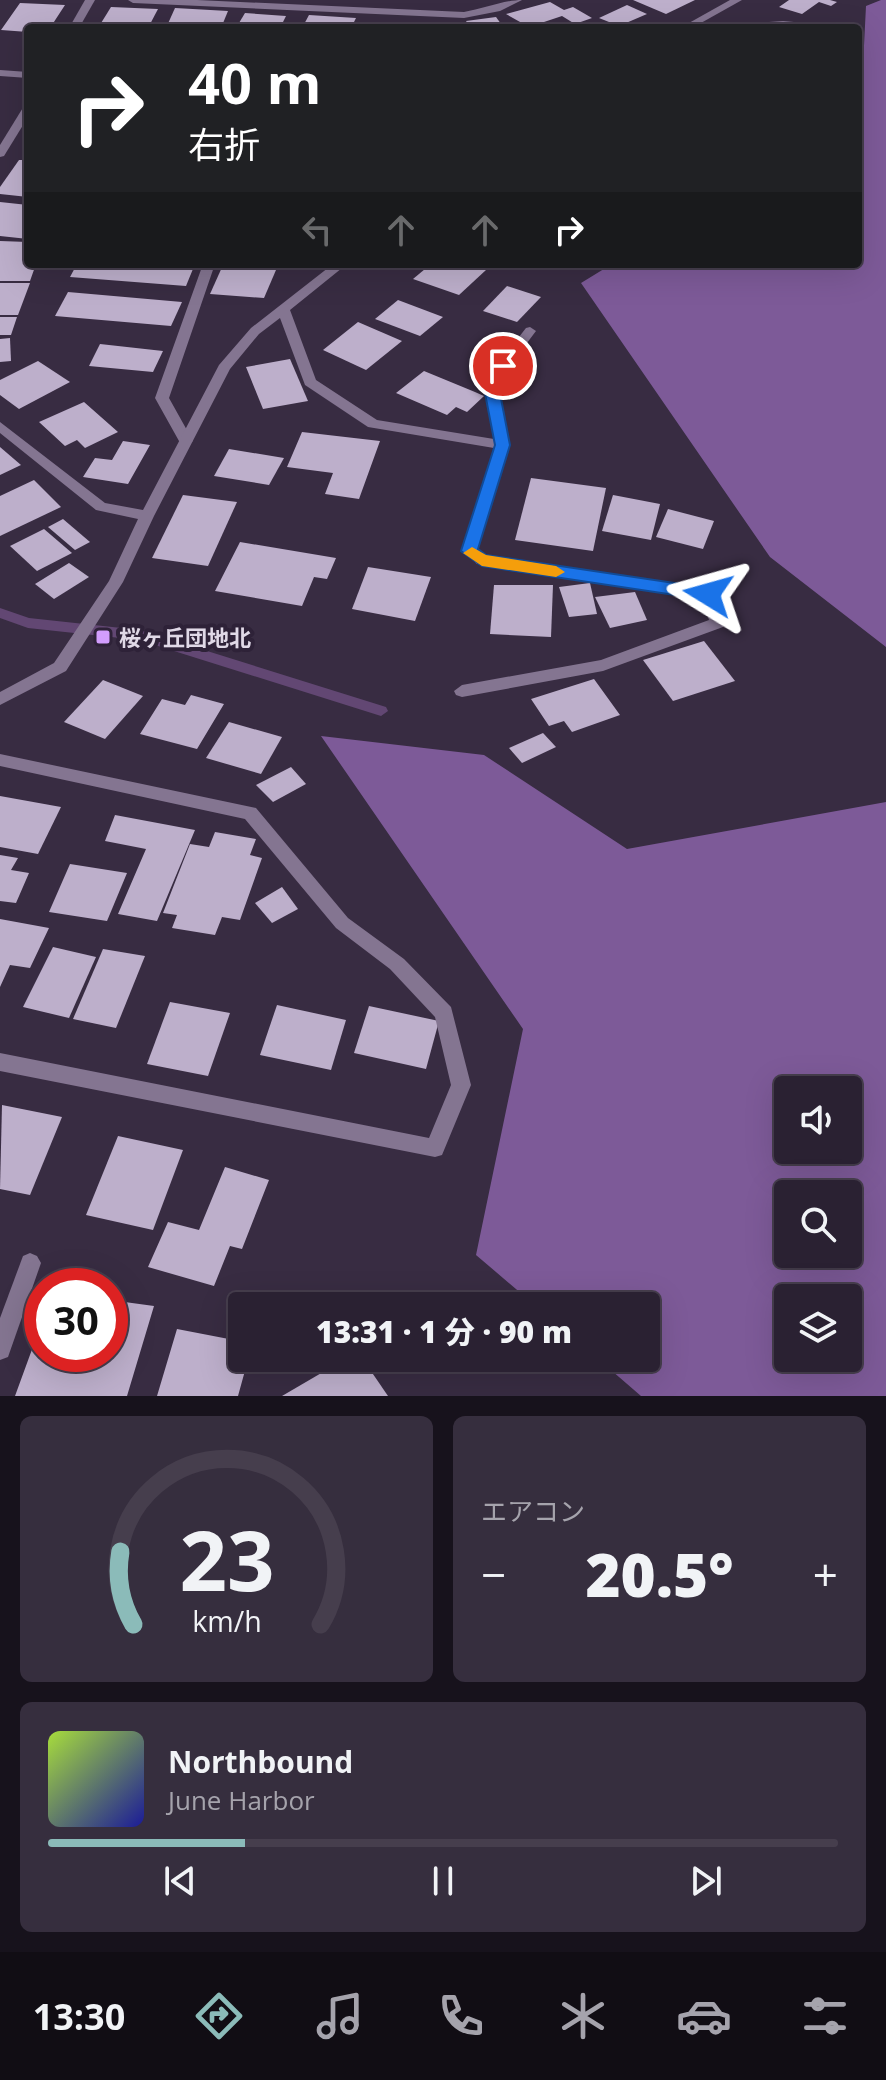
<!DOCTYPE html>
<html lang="ja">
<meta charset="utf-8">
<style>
body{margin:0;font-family:"Open Sans","Noto Sans JP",sans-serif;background:#362e3e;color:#f1f3f6;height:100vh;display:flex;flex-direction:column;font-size:30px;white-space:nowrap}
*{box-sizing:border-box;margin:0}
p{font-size:26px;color:#a5a3ac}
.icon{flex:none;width:44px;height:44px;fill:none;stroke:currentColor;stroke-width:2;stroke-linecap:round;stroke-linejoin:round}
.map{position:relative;height:1396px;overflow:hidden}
.drawer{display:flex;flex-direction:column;gap:20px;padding:20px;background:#17121c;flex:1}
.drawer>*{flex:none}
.guide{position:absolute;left:24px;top:24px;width:838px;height:244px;border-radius:8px;box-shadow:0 8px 32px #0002,0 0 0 2px #463e4d;background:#202124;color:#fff;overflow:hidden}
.fabs{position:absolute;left:774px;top:1076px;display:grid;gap:16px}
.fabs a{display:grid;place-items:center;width:88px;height:88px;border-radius:8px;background:#2a2132;box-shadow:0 8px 32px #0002,0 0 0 2px #463e4d;font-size:40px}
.speed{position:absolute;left:24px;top:1268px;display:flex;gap:16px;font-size:40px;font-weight:700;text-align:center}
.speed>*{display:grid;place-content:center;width:104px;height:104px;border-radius:50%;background:#2a2132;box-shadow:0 8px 32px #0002,0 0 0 2px #463e4d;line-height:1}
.speed .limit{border:12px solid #d22;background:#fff;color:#111}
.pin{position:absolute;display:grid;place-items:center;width:68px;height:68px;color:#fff;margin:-34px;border:4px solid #fff;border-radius:50%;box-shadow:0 2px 8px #0007}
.me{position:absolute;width:88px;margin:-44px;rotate:278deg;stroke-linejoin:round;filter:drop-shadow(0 0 6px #0008)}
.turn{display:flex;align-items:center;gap:28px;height:168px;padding:0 32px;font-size:36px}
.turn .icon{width:104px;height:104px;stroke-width:2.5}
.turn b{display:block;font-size:56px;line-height:68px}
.lanes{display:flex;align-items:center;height:76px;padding:0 32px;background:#0003;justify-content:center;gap:40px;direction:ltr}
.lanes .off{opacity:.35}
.big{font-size:60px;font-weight:800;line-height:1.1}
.drawer .tile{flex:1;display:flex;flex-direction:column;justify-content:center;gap:12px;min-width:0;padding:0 28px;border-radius:12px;background:#362e3e}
.drawer .dial{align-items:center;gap:0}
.dial svg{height:208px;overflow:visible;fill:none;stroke:#463e4d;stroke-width:7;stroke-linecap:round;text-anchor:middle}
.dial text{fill:#f1f3f6;stroke:none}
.song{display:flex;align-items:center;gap:24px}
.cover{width:96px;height:96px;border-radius:12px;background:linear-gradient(135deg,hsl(80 70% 55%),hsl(240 70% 35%))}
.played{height:8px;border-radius:4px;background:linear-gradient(90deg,#8bbbb9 25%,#463e4d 25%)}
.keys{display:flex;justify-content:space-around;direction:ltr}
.heat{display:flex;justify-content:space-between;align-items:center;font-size:44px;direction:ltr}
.drawer .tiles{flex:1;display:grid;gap:20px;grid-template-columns:1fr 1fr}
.tile:last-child{grid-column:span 2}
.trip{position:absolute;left:228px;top:1292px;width:432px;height:80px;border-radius:8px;background:#2a2132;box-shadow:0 8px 32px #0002,0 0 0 2px #463e4d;font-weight:800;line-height:80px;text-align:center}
.dock{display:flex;height:128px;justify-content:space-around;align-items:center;background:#110d14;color:#a5a3ac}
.dock .icon{width:56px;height:56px}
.dock .active{color:#8bbbb9}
.dock b{font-size:36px;color:#f1f3f6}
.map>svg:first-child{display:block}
.forest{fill:#7d5a98;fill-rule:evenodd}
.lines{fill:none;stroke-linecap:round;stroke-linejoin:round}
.stream{fill:#624773;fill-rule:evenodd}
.building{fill:#bdafcb}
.service{fill:#847591;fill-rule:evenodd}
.minor{fill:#847591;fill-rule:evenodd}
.tertiary{fill:#847591;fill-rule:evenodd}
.route{fill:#1a73e8;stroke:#114b97;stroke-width:2}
.slow{fill:#f59e0b}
.poi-dot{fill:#d29dfd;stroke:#2e2238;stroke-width:3}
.labels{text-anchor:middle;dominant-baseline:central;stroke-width:8;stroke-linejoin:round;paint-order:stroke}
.poi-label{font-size:22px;font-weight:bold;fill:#e0d9e7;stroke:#2e2238;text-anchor:start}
</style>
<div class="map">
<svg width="886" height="1396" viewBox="0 0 886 1396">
<rect width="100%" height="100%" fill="#382c42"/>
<g class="forest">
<path d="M 881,0 L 886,0 L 886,647 L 770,557 L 581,283 L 612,264 L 858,264 L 858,107 L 861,105 L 866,6 Z"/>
<path d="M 321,736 L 484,755 L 627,849 L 886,802 L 886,1396 L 641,1396 L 597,1358 L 646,1358 L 646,1306 L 536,1306 L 476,1255 L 523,1029 ZM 788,1090 L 848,1090 L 848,1150 L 788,1150 ZM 788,1194 L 848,1194 L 848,1254 L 788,1254 ZM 788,1298 L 848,1298 L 848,1358 L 788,1358 Z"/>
</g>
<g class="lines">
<path class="stream" d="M 0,608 L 29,618 L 140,630 L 386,707 L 388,711 L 381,716 L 139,640 L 28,628 L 0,618 Z"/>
</g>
<g class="building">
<path d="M 633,0 L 695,0 L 666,14 Z"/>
<path d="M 789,0 L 830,0 L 837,2 L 831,6 L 819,2 L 802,14 L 779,7 Z"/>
<path d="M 550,2 L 564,10 L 573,7 L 592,18 L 575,24 L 562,16 L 529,27 L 506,14 Z"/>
<path d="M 20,3 L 65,5 L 50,28 L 28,28 L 28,32 L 1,30 Z"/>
<path d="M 627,5 L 647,14 L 619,26 L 599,18 Z"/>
<path d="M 111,7 L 158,9 L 148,28 L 98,28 Z"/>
<path d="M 175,8 L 228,11 L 221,28 L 166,28 Z"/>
<path d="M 245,13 L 286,16 L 280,28 L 236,28 Z"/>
<path d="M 309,15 L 356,18 L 351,28 L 302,28 Z"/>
<path d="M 496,17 L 504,28 L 471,28 L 466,21 Z"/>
<path d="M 19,160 L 28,160 L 28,197 L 0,194 L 0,187 Z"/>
<path d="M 0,202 L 28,205 L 28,239 L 0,236 Z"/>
<path d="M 0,241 L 28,242 L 28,264 L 36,264 L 30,281 L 0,281 Z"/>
<path d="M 77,264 L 195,264 L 186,286 L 70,277 Z"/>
<path d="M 431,264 L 467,264 L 486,270 L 459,295 L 413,279 Z"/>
<path d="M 223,265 L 276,270 L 264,298 L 210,294 Z"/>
<path d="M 0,283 L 30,283 L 18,315 L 0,315 Z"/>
<path d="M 507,286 L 541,297 L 517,322 L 483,311 Z"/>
<path d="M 68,292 L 182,302 L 171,326 L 55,316 Z"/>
<path d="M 398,300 L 443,317 L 420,336 L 375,319 Z"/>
<path d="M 0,317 L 17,317 L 11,335 L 0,335 Z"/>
<path d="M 358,322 L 402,341 L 366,370 L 323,350 Z"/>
<path d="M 10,338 L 11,361 L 0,362 L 0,339 Z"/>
<path d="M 100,344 L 163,351 L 153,372 L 89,366 Z"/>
<path d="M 290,359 L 308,401 L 263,409 L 246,367 Z"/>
<path d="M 38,361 L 70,382 L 19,409 L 0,395 L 0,380 Z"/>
<path d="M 424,371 L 475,392 L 484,396 L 467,412 L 456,407 L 447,415 L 396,393 Z"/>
<path d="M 84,402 L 118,432 L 85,448 L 77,440 L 65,446 L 39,422 Z"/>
<path d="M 302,432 L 380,441 L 359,499 L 325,494 L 333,473 L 287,467 Z"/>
<path d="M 123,441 L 150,445 L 128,484 L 83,477 L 95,458 L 112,460 Z"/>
<path d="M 0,447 L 21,465 L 0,475 Z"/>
<path d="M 229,449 L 284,458 L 269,485 L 214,476 Z"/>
<path d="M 531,478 L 606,488 L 593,551 L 515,540 Z"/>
<path d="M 34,480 L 61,507 L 0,536 L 0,496 Z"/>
<path d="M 183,495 L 237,502 L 208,566 L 152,558 Z"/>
<path d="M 613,495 L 660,504 L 651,540 L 602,531 Z"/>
<path d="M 668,509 L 714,521 L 703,549 L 656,537 Z"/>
<path d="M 63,519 L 90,542 L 75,550 L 48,527 Z"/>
<path d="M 44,529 L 72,553 L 37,571 L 10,546 Z"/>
<path d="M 240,542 L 336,558 L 327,579 L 314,577 L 302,606 L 215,591 Z"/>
<path d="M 69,563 L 89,577 L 54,599 L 35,584 Z"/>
<path d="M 368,567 L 431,577 L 415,621 L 352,609 Z"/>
<path d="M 590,583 L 597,614 L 569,617 L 559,587 Z"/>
<path d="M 494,585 L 553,585 L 551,637 L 490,634 Z"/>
<path d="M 635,592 L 647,620 L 610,628 L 595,597 Z"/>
<path d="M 704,641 L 735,681 L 673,701 L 643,660 Z"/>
<path d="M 594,679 L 620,715 L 572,732 L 564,721 L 549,726 L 531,699 Z"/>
<path d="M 103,680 L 143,696 L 105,739 L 64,722 Z"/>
<path d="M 191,695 L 224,704 L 197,749 L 140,734 L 162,699 L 185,705 Z"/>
<path d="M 229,722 L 282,737 L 261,774 L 206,758 Z"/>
<path d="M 543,733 L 556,747 L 522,763 L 509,748 Z"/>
<path d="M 291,767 L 306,784 L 273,802 L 256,785 Z"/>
<path d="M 0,796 L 61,807 L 38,854 L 0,847 Z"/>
<path d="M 115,815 L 195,830 L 157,921 L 118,914 L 146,849 L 105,841 Z"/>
<path d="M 215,832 L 256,839 L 250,855 L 262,858 L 240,920 L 222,917 L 215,935 L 172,928 L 177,915 L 163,913 L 190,844 L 209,847 Z"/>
<path d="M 0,855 L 18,858 L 11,870 L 29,873 L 16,903 L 0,901 Z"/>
<path d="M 70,864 L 127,873 L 107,921 L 49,912 Z"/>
<path d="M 282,887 L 298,909 L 272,923 L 255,903 Z"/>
<path d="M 0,919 L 49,928 L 30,968 L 10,965 L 0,987 Z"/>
<path d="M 53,947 L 96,957 L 69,1018 L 23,1007 Z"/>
<path d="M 103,949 L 145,956 L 116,1028 L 73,1019 Z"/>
<path d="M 170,1002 L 230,1013 L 208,1076 L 147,1064 Z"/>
<path d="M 277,1005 L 346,1020 L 331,1070 L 260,1055 Z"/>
<path d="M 369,1006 L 439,1021 L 426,1069 L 354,1053 Z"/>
<path d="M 2,1105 L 62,1117 L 30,1195 L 0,1189 Z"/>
<path d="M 118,1136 L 183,1150 L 153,1230 L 86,1215 Z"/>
<path d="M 225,1167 L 269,1180 L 242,1249 L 230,1246 L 214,1286 L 148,1267 L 168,1222 L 199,1230 Z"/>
<path d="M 110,1300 L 154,1306 L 127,1396 L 15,1396 L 42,1322 L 42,1354 L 110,1354 Z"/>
<path d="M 177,1329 L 234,1340 L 227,1364 L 246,1367 L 238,1396 L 157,1396 Z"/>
<path d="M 347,1358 L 362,1358 L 388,1396 L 282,1396 Z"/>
</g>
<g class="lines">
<g class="service">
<path d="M 783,21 L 827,25 L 832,28 L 719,28 L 724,25 Z"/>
<path d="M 203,264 L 215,264 L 169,398 L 193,441 L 186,445 L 179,441 L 155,398 Z"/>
</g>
<g class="minor">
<path d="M 85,0 L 95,0 L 79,28 L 69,28 Z"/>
<path d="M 128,0 L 197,0 L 464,12 C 483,9 504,0 522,0 L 500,11 L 464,18 L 133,3 Z"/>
<path d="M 28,105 L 28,117 L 4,156 L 0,157 L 0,145 L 24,106 Z"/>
<path d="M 333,264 L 347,264 L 290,310 L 316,380 L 377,420 L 494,439 L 483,383 L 526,328 L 530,327 L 536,331 L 497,383 L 509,445 L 478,549 L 486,556 L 713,590 L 726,623 L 723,627 L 603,671 L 462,697 L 456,695 L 454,691 L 462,685 L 601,660 L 709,620 L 702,598 L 477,564 L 463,551 L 494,448 L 368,427 L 305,385 L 280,318 L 259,334 L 230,369 L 154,516 L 123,582 L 66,671 L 0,705 L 0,692 L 54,663 L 109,581 L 138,519 L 96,510 L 0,433 L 0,422 L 105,503 L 143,510 L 219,365 L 251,328 Z"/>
<path d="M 0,754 L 256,808 L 348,918 L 404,959 L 451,1007 L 471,1085 L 442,1155 L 435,1157 L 0,1071 L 0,1053 L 429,1138 L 451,1085 L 435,1017 L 390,969 L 336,928 L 245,819 L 0,766 Z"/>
<path d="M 30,1253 L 37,1256 L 41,1263 L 8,1357 L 0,1360 L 0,1318 L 23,1256 Z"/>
</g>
<g class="tertiary">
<path d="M 730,0 L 742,0 L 692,28 L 680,28 Z"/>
<path d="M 0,70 L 28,72 L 28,78 L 0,76 Z"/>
</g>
</g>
<path class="route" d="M 503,361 L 511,366 L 498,383 L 510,445 L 478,549 L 486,555 L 708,588 L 714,590 L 716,594 L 714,598 L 708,600 L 482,566 L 461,551 L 495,445 L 483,383 L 498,363 Z"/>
<path class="slow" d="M 472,547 L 486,555 L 556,566 L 565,572 L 556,577 L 482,566 L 463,553 Z"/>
<rect class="poi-dot" x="95" y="629" width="16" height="16" rx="4"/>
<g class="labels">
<g class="poi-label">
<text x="119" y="637">桜ヶ丘団地北</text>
</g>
</g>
</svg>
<div class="fabs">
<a><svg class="icon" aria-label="sound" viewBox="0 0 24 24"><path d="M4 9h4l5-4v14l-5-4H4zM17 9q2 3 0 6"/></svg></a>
<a><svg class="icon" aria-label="search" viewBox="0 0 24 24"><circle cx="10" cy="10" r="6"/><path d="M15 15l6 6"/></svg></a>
<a><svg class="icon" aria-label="layers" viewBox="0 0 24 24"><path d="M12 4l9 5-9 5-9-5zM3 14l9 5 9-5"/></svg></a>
</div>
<div class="speed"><div class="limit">30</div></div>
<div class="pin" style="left:503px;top:366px;background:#d93025"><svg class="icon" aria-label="arrive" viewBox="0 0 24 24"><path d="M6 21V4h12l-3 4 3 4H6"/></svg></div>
<svg class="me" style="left:708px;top:594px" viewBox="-20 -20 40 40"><path d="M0-17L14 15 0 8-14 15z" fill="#1a73e8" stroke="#fff" stroke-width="4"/></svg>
<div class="trip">13:31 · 1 分 · 90 m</div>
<div class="guide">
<div class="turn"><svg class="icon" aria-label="right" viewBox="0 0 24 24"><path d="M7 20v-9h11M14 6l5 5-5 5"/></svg><div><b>40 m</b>右折</div></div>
<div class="lanes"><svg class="icon off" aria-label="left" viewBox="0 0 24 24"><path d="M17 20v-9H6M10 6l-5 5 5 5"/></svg><svg class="icon off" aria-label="ahead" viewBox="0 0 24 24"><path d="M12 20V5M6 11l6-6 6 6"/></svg><svg class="icon off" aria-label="ahead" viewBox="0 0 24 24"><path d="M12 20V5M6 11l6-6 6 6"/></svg><svg class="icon" aria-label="right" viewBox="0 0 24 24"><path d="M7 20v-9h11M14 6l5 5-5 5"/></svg></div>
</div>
</div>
<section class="drawer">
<div class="tiles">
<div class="tile dial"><svg viewBox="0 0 100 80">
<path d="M14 69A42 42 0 1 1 86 69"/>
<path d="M14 69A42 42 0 0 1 9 41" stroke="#8bbbb9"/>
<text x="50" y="56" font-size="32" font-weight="700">23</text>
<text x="50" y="72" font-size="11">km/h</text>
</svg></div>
<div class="tile"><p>エアコン</p>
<div class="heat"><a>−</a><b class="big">20.5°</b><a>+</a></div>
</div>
<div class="tile">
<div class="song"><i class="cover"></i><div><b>Northbound</b><p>June Harbor</p></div></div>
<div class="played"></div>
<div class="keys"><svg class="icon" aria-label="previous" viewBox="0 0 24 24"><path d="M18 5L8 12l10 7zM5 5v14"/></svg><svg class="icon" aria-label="pause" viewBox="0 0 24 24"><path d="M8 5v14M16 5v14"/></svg><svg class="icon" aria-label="next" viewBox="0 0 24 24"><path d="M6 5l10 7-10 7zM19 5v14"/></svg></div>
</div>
</div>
</section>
<nav class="dock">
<b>13:30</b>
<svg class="icon active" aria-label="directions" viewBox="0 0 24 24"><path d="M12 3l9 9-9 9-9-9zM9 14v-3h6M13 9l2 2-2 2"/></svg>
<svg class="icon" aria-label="music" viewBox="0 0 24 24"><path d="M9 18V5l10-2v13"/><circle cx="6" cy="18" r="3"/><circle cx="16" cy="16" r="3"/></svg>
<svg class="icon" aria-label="phone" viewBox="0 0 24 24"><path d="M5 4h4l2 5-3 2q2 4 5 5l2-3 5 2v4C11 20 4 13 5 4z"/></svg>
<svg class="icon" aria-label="climate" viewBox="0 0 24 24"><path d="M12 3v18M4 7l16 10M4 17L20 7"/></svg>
<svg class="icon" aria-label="car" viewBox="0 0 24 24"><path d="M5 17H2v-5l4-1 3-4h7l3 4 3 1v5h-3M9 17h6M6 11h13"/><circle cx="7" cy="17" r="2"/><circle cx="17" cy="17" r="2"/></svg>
<svg class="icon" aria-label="filters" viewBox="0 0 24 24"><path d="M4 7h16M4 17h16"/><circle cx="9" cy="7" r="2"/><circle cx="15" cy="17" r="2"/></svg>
</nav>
